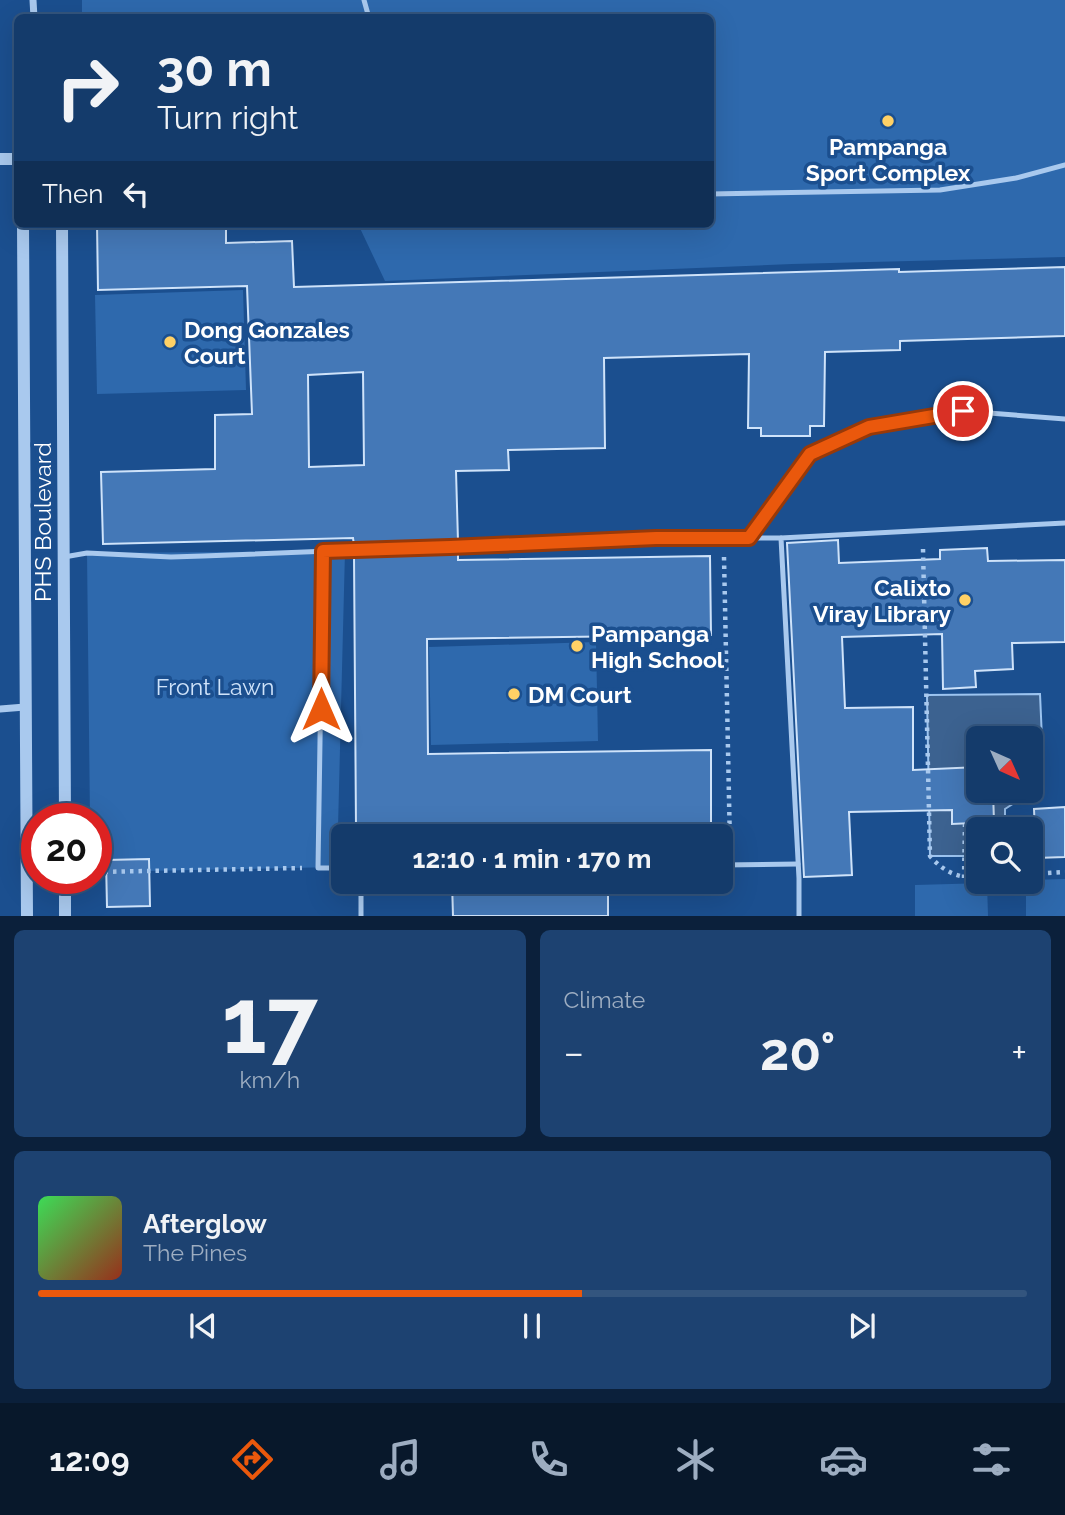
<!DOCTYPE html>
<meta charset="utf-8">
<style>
body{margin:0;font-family:Raleway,sans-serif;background:#1d4271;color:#f1f3f6;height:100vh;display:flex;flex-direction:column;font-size:26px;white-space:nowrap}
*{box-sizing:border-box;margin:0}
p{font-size:23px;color:#9dadc1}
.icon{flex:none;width:38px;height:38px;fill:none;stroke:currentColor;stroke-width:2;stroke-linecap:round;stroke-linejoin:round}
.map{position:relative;height:916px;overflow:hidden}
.drawer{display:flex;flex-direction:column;gap:14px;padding:14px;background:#0b203b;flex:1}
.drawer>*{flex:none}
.top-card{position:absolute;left:14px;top:14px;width:700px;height:214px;border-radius:10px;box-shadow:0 7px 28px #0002,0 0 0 2px #33557e;background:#143b6b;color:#f1f3f6;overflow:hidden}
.needle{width:46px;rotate:135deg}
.tools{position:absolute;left:966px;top:726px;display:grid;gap:14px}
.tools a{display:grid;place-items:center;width:77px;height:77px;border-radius:10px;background:#143b6b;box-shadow:0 7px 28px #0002,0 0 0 2px #33557e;font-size:35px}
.speed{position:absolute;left:21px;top:803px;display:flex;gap:14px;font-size:35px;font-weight:700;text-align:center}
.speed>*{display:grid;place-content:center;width:91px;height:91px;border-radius:50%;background:#143b6b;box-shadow:0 7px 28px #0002,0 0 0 2px #33557e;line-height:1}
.speed .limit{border:10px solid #d22;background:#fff;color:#111}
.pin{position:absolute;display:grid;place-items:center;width:60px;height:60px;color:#fff;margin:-30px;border:4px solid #fff;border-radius:50%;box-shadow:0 2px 7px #0007}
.me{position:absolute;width:77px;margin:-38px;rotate:0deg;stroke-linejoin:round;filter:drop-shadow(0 0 5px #0008)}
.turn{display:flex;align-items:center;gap:24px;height:147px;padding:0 28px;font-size:32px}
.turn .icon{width:91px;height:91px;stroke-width:2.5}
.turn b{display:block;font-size:49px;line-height:60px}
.then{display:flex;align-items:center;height:66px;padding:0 28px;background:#0003;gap:14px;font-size:26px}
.big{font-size:52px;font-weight:700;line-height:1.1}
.drawer .widget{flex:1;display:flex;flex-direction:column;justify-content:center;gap:10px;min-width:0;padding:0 24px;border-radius:10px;background:#1d4271}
.drawer .dial{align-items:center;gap:0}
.dial b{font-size:91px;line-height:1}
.song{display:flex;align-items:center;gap:21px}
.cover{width:84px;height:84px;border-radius:10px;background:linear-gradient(135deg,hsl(130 70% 55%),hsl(10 70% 35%))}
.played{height:7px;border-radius:4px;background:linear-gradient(90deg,#ea580c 55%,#33557e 55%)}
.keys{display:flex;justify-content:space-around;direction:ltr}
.heat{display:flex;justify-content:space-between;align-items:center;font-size:38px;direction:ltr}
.drawer .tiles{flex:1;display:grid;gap:14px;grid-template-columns:1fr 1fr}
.widget:last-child{grid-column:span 2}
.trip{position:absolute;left:331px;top:824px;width:402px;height:70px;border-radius:10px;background:#143b6b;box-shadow:0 7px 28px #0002,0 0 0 2px #33557e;font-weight:700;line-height:70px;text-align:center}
.dock{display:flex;height:112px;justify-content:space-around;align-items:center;background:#08182b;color:#9dadc1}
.dock .icon{width:49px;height:49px}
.dock .active{color:#ea580c}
.dock b{font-size:32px;color:#f1f3f6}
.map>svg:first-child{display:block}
.green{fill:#2e69ad}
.water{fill:#3c6290;stroke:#9cc4f0;stroke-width:2;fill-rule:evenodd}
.building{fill:#4478b7;stroke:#cfe3fa;stroke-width:2;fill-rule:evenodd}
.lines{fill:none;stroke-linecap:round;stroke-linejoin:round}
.path{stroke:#a9c9ee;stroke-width:4.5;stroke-dasharray:3.5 5;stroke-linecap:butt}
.service{stroke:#a9c9ee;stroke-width:5}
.minor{stroke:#a9c9ee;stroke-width:7}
.tertiary{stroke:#a9c9ee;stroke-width:12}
.route-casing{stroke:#983908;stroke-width:18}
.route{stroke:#ea580c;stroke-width:12}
.poi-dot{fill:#ffd166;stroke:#1b4f8f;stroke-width:2.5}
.labels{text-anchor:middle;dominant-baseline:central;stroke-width:7;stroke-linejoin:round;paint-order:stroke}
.poi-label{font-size:23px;font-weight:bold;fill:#fff;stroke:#1b4f8f;text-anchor:start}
.street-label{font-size:23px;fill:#fff;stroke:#1b4f8f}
.park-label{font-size:23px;fill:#cfe3fa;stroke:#1b4f8f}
</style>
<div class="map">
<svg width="1065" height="917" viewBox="0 0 1065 917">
<rect width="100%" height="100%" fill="#1b4f8f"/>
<g class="green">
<path d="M 82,0 L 1065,0 L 1065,257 L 792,264 L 385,281 L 358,224 L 710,224 L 710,18 L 82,18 Z"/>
<path d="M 243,290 L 246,390 L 97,394 L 95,295 Z"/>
<path d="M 345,551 L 337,867 L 96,872 L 96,819 L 90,819 L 87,553 Z"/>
<path d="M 596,642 L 598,741 L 431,745 L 429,647 Z"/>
<path d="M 1065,879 L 1065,916 L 1026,916 L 1026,882 L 1031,882 L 1031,880 Z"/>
<path d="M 987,883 L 988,916 L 915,916 L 915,885 Z"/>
</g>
<path class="water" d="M 1040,694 L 1044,784 L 1005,809 L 1005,829 L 978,830 L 978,856 L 930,856 L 927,695 ZM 978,738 L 1031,738 L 1031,791 L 978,791 Z"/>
<g class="building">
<path d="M 97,224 L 226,224 L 226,243 L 292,241 L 294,287 L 899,269 L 899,272 L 1065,267 L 1065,336 L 900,341 L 900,350 L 825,352 L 824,426 L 810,426 L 810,436 L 761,436 L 761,428 L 748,428 L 749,354 L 604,358 L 605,448 L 508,450 L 509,470 L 456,471 L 458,541 L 354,545 L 353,538 L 103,544 L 101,472 L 215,469 L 215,415 L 252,414 L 247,286 L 98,290 ZM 363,372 L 364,465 L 309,467 L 308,375 Z"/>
<path d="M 838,540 L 839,563 L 940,559 L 940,550 L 987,548 L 988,561 L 1065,560 L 1065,642 L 1012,643 L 1013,669 L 975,671 L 976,687 L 943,689 L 942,634 L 842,637 L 845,708 L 913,707 L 913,770 L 978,767 L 978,791 L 993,791 L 994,822 L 952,824 L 952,810 L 849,812 L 852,875 L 804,877 L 787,543 Z"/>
<path d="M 458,551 L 458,560 L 710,556 L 711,635 L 427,639 L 428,754 L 711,750 L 711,823 L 356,828 L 354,555 Z"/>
<path d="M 1065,807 L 1065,857 L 1036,858 L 1034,809 Z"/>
<path d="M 149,859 L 150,906 L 107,907 L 106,860 Z"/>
<path d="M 452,882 L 565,882 L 566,892 L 608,891 L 608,916 L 453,916 Z"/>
</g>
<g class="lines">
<g class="path">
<path d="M 923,549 L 930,856 C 943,871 958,879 978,877"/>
<path d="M 724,557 L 730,846"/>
<path d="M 96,872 L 302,868"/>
<path d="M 1031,874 L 1065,872"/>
<path d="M 964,878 L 965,824"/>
</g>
<g class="service">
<path d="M 364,0 L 369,18"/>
<path d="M 710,194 L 940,190 L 1016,178 L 1065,165"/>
<path d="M 749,538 L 810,454 L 869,427 L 963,411 L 1065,419"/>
<path d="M 323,551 L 318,868 L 343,868"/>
<path d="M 64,557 L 87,553 L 171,557 L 203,556 L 656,538 L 781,538"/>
<path d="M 721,865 L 798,864"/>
<path d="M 361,882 L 361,917"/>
<path d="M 799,917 L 799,878 L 781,538 L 1065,523"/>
</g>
<g class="minor">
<path d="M 33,0 L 34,18"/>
<path d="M 0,709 L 25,707"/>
</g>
<g class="tertiary">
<path d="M 0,159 L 18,159"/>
<path d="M 23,224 L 27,917"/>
<path d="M 62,224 L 65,819"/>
<path d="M 65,878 L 65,917"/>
</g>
</g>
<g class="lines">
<g class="route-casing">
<path id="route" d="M 321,709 L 323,551 L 450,547 L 656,538 L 749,538 L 810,454 L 869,427 L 963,411"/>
</g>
<use href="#route" class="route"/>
</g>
<g class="poi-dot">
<circle cx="888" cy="121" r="7"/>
<circle cx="170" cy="342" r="7"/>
<circle cx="965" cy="600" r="7"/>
<circle cx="577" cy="646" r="7"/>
<circle cx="514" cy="694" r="7"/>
</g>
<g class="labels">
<g class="poi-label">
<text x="888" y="146" text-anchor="middle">Pampanga<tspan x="888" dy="26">Sport Complex</tspan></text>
<text x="184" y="329">Dong Gonzales<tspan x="184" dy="26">Court</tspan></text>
<text x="951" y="587" text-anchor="end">Calixto<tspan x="951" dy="26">Viray Library</tspan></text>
<text x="591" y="633">Pampanga<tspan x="591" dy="26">High School</tspan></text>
<text x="528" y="694">DM Court</text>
</g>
<g class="street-label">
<text transform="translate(42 522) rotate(-90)">PHS Boulevard</text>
</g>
<g class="park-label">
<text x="215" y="686">Front Lawn</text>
</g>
</g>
</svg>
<div class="tools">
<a><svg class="needle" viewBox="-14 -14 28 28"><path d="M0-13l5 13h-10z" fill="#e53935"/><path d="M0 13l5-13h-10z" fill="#9dadc1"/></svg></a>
<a><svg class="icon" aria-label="search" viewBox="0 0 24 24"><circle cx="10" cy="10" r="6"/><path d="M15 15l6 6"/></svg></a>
</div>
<div class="speed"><div class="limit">20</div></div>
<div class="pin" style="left:963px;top:411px;background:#d93025"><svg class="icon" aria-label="arrive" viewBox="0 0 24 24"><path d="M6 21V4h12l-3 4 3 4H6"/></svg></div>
<svg class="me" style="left:321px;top:709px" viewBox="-20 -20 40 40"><path d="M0-17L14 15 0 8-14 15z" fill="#ea580c" stroke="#fff" stroke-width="4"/></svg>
<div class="trip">12:10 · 1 min · 170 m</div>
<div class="top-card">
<div class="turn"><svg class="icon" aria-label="right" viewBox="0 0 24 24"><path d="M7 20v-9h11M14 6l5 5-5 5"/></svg><div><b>30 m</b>Turn right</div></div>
<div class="then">Then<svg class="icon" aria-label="left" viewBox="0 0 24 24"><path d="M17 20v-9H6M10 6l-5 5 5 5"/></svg></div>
</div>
</div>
<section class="drawer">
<div class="tiles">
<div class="widget dial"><b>17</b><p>km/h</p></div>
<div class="widget"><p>Climate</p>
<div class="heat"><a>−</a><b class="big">20°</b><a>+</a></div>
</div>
<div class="widget">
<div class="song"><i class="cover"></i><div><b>Afterglow</b><p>The Pines</p></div></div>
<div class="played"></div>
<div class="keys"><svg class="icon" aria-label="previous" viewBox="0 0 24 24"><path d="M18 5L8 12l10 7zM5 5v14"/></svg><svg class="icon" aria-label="pause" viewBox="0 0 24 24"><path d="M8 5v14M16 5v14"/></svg><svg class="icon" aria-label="next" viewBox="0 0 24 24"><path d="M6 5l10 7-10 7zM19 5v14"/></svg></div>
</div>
</div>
</section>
<nav class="dock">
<b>12:09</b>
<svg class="icon active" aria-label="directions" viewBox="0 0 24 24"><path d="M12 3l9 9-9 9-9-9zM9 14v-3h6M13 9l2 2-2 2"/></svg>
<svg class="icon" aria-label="music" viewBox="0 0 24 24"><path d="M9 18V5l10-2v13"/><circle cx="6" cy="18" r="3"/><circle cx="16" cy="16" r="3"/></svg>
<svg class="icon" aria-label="phone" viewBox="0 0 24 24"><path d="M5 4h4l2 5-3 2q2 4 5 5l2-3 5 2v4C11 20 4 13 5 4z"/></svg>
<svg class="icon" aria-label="climate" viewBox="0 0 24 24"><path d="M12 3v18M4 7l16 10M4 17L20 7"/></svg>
<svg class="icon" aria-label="car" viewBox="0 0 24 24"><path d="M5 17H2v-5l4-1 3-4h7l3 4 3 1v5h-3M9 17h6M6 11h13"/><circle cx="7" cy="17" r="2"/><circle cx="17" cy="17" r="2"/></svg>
<svg class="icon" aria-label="filters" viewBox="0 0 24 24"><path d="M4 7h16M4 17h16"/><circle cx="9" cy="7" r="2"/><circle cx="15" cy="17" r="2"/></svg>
</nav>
